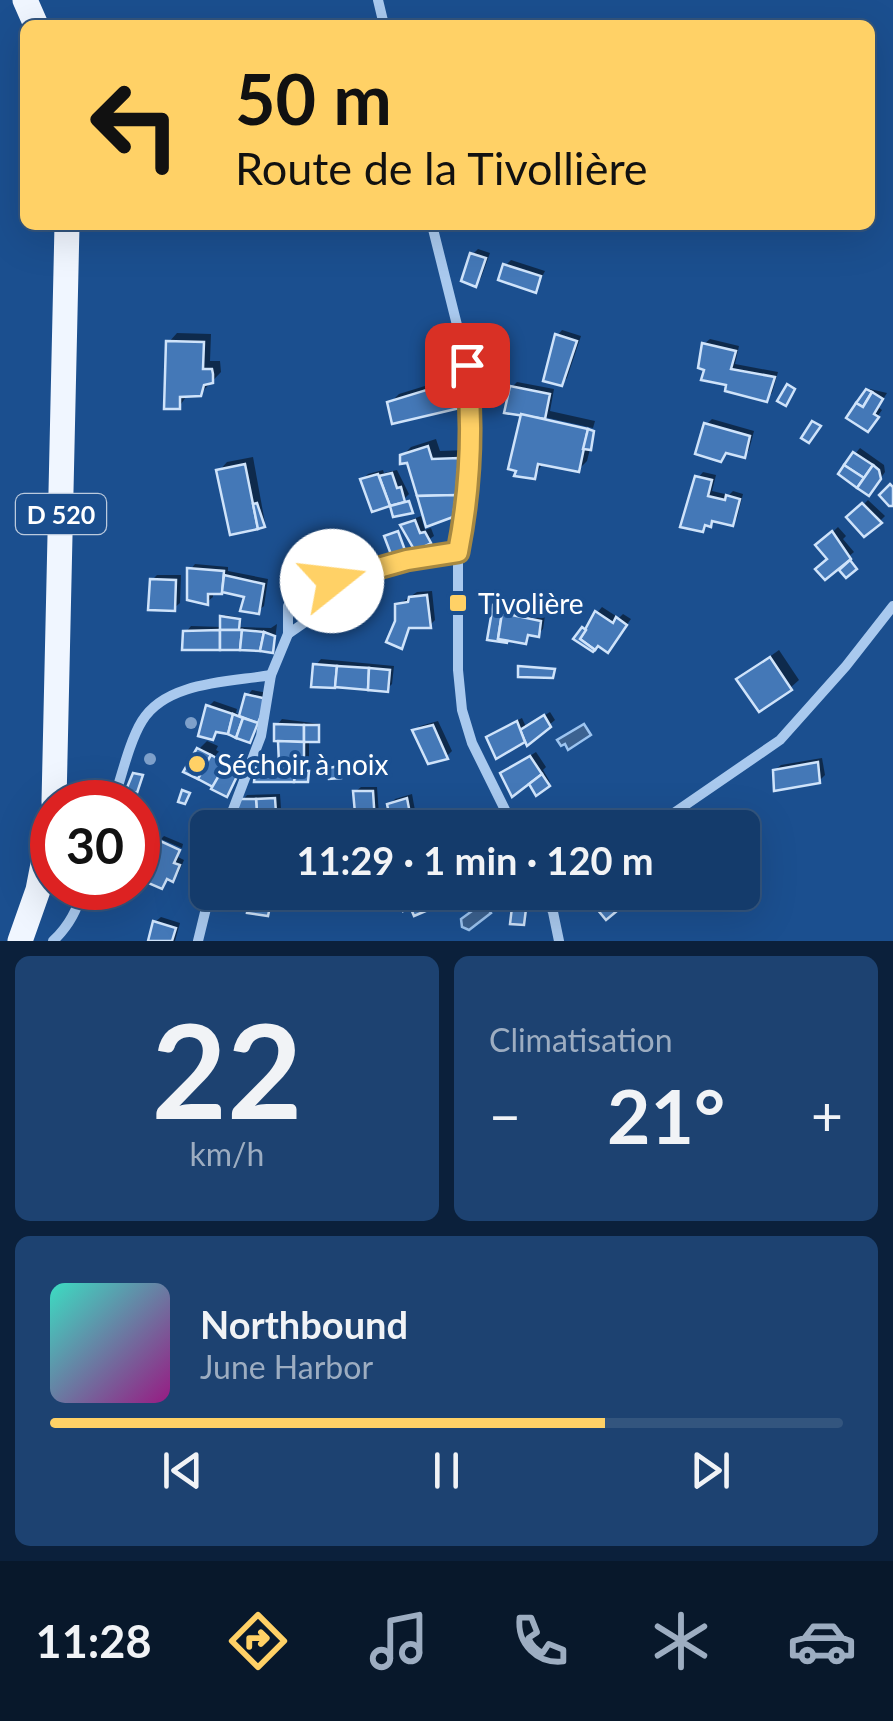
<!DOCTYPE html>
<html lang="fr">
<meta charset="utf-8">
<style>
body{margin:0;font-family:Lato,sans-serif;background:#1d4271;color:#f1f3f6;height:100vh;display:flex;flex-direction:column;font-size:38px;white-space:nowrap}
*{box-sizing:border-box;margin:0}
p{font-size:32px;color:#9dadc1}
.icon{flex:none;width:55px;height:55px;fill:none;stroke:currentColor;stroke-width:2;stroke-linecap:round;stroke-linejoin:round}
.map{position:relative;height:941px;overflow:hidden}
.sheet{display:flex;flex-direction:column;gap:15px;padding:15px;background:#0b203b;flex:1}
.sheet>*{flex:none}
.guide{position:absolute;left:20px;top:20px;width:855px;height:210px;border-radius:15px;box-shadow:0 10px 40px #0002,0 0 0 2px #33557e;background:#ffd166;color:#111;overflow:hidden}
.speed{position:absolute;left:30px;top:780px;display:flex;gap:20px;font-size:50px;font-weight:700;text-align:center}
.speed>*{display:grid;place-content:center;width:130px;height:130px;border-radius:50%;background:#143b6b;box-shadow:0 10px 40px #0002,0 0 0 2px #33557e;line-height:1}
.speed .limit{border:15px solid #d22;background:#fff;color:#111}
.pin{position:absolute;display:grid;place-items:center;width:85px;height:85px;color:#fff;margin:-42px;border-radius:20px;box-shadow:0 5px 15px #0006}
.me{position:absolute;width:110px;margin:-55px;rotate:74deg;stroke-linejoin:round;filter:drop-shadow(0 0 8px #0008)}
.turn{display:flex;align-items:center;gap:35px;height:210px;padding:0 50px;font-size:45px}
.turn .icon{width:130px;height:130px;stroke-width:2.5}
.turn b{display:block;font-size:70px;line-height:85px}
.big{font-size:75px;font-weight:700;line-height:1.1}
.sheet .widget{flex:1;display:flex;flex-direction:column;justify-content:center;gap:15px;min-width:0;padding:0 35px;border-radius:15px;background:#1d4271}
.sheet .dial{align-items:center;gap:0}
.dial b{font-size:130px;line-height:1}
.song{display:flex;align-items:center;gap:30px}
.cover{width:120px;height:120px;border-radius:15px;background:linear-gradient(135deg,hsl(170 70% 55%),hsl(310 70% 35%))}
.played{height:10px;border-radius:5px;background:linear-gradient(90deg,#ffd166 70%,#33557e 70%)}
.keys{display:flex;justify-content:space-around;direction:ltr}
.heat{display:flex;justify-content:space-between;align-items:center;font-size:55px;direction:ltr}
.sheet .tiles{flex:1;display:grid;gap:15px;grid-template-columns:1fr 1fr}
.widget:last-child{grid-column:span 2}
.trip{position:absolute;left:190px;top:810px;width:570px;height:100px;border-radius:15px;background:#143b6b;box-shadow:0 10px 40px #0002,0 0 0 2px #33557e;font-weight:700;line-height:100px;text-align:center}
.tabs{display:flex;height:160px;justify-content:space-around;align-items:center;background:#08182b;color:#9dadc1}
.tabs .icon{width:70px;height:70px}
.tabs .active{color:#ffd166}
.tabs b{font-size:45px;color:#f1f3f6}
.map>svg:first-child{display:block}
.water{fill:#3c6290;stroke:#9cc4f0;stroke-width:2.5}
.shadow{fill:#0007}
.building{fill:#4478b7;stroke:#cfe3fa;stroke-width:2.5}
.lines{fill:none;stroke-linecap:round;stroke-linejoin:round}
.minor{stroke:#a9c9ee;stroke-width:10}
.primary{stroke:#f0f6ff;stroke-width:25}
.tree{fill:#7ea0ca}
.route-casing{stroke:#a68842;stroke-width:25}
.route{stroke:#ffd166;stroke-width:18}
.poi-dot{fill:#ffd166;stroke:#1b4f8f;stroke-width:4}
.labels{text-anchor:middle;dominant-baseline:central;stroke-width:8;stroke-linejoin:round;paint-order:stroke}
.shield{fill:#1b4f8f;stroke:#bbcadd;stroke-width:2.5}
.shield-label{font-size:25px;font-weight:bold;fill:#fff}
.poi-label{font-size:28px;fill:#fff;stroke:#1b4f8f;text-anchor:start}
</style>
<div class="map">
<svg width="893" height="941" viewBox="0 0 893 941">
<rect width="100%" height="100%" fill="#1b4f8f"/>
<g class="water">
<path d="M 584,724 L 591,735 L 568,750 L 565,744 L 561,746 L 557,740 Z"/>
<path d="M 483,903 L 491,913 L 469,930 L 462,927 L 461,919 Z"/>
</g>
<g class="shadow">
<path d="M 478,249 L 490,253 L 481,278 L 476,284 L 473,254 Z"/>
<path d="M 511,260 L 545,271 L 535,290 L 506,265 Z"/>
<path d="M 562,330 L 581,336 L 567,378 L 561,384 L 557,336 Z"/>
<path d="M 177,333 L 211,334 L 210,361 L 220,361 L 221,372 L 200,394 L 188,394 L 179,407 L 169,342 Z"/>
<path d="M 710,339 L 739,346 L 735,364 L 778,372 L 772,393 L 766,399 L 729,383 L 704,344 Z"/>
<path d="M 467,373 L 471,396 L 462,405 L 390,403 L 399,394 Z"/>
<path d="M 517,382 L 554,389 L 550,411 L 595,421 L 593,428 L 544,417 L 540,421 L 594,433 L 587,461 L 578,470 L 543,463 L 534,477 L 525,408 L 512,387 Z"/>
<path d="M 870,389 L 887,393 L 878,407 L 882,410 L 873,423 L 850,417 Z"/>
<path d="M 712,419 L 754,431 L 749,450 L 744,455 L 707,424 Z"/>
<path d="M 436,439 L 440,451 L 467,450 L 458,509 L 452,515 L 402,456 L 411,447 Z"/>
<path d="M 860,448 L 884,465 L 885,472 L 874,488 L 855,454 Z"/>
<path d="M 253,457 L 265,523 L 232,532 L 219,471 L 227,462 Z"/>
<path d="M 383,470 L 384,473 L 397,470 L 409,494 L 400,503 L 410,501 L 411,511 L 395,514 L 391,503 L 374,509 L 363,479 L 368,474 Z"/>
<path d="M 703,472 L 716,475 L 712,491 L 729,495 L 733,491 L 743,494 L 737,518 L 732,524 L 715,519 L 702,529 L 698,478 Z"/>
<path d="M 868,500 L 885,516 L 880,521 L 850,518 Z"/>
<path d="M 421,516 L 425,530 L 431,528 L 434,536 L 416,548 L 402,530 L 408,521 Z"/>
<path d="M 838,527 L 846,536 L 843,539 L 854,552 L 825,576 L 830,559 L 819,545 Z"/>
<path d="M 315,550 L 317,556 L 347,553 L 348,561 L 343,566 L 291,557 L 297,552 Z"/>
<path d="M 195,564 L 228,567 L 228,571 L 268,579 L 264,606 L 258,611 L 247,595 L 213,591 L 213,597 L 207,602 L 190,570 Z"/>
<path d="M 157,575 L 181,575 L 180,603 L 174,608 L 152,580 Z"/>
<path d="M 432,591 L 435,620 L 430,625 L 412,626 L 401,646 L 398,605 L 417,592 Z"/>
<path d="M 500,600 L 518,603 L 517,611 L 545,616 L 543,629 L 538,634 L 531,633 L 525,642 L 495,606 Z"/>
<path d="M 602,607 L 619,618 L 623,614 L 631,619 L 608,650 L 584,628 Z"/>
<path d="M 225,615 L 241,618 L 240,627 L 271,628 L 277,624 L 274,648 L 186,632 L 191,626 L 222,627 Z"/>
<path d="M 779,650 L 799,680 L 790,688 L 739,679 Z"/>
<path d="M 321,659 L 394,666 L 392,684 L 387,689 L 316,665 Z"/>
<path d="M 252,690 L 268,693 L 252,738 L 228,732 L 218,732 L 213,738 L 209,706 L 214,701 L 237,709 L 236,713 L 242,715 L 247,696 Z"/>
<path d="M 550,712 L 555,720 L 549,725 L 497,755 L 489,738 L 494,732 L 522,718 L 526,727 Z"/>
<path d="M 282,719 L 320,724 L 320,738 L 309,739 L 309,757 L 300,762 L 299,769 L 310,770 L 307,780 L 259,766 L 264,761 L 282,763 L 277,725 Z"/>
<path d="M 438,721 L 452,751 L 447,756 L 415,731 L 420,726 Z"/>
<path d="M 207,741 L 218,746 L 216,750 L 243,766 L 227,794 L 199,749 Z"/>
<path d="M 536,752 L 546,767 L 543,770 L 550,782 L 537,793 L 530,781 L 503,773 Z"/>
<path d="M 822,758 L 825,775 L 819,781 L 775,770 L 781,765 Z"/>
<path d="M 361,787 L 377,787 L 379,815 L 374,820 L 355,792 Z"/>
<path d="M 280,794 L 282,823 L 277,828 L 236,828 L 242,801 L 247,795 Z"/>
<path d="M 412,794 L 416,816 L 411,821 L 390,805 L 395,799 Z"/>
<path d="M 721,816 L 734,828 L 698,828 Z"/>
<path d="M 556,819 L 561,828 L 538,828 Z"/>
<path d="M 152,836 L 157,838 L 157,843 L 180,852 L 178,857 L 184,860 L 178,874 L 173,879 L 169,877 L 162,886 L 138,869 Z"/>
<path d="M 164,836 L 183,844 L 182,848 L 161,839 Z"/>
<path d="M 161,917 L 180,923 L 175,941 L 150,941 L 155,922 Z"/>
</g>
<g class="building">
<path d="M 470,253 L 486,258 L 476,287 L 461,281 Z"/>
<path d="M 503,264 L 541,276 L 536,293 L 498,280 Z"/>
<path d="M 555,334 L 577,341 L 562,386 L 543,381 Z"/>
<path d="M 166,341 L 204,342 L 203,369 L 212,369 L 213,374 L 213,383 L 204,385 L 201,396 L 180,397 L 180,409 L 164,409 Z"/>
<path d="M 702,343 L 736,351 L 731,369 L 775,377 L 767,402 L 725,391 L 726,385 L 701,380 L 704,370 L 698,368 Z"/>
<path d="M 486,367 L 501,370 L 499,384 L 486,381 Z"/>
<path d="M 459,380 L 464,407 L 392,424 L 387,402 Z"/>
<path d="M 787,384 L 795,389 L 786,406 L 777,401 Z"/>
<path d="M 510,386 L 550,394 L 545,419 L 504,413 Z"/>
<path d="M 866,389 L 872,392 L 863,407 L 856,403 Z"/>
<path d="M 872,392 L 883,399 L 874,414 L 879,417 L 868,432 L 846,418 L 856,403 L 863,407 Z"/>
<path d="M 521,414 L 588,429 L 579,472 L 538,464 L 535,479 L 514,476 L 516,471 L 508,469 Z"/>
<path d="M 812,421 L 821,426 L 809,443 L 801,438 Z"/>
<path d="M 704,423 L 750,436 L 745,458 L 726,453 L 721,462 L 695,454 Z"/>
<path d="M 588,429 L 594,431 L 591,450 L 583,449 Z"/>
<path d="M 428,446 L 432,459 L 459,458 L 456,495 L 417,496 L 407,463 L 400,464 L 400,455 Z"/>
<path d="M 853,452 L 873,465 L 864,478 L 844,465 Z"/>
<path d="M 245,464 L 258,529 L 230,535 L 216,470 Z"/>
<path d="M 844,465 L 864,478 L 857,488 L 838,474 Z"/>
<path d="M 873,465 L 879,470 L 881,479 L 869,496 L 857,488 Z"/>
<path d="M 392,473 L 397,488 L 401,487 L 405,502 L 390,506 L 379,476 Z"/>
<path d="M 378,474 L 390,506 L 372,512 L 360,479 Z"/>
<path d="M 695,476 L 712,480 L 708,496 L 725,500 L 726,495 L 740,499 L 733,526 L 712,521 L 711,527 L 705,525 L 703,532 L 680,527 Z"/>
<path d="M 890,484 L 893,487 L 893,506 L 889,506 L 879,495 Z"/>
<path d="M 456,495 L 453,517 L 426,527 L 417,496 Z"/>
<path d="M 409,501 L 413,513 L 393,517 L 390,506 Z"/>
<path d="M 257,503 L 265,527 L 258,529 L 253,504 Z"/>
<path d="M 862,503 L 882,523 L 864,537 L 846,517 Z"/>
<path d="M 415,520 L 420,533 L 425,532 L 431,543 L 415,551 L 400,525 Z"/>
<path d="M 398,531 L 406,553 L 392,557 L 384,536 Z"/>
<path d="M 832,531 L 851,559 L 825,580 L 815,569 L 827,559 L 815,545 Z"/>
<path d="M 310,554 L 312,560 L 342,557 L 347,568 L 296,579 L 289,557 Z"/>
<path d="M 850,560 L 857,569 L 846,578 L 839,570 Z"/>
<path d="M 187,568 L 224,571 L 222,594 L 208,594 L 208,605 L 187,600 Z"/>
<path d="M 224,575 L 264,584 L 259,614 L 240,611 L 244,597 L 222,592 Z"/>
<path d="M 150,579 L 176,580 L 175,611 L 148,610 Z"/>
<path d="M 304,595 L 313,597 L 307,613 L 296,610 Z"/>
<path d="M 427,595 L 431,628 L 409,628 L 402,649 L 386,642 L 395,621 L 395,604 L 408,602 L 409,597 Z"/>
<path d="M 493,605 L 514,608 L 513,616 L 502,613 L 498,639 L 508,643 L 487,640 Z"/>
<path d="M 595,611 L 613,623 L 616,617 L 627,625 L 608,653 L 598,646 L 595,650 L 580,639 Z"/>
<path d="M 502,613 L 541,621 L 539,637 L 528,635 L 526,644 L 498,639 Z"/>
<path d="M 220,616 L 240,619 L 239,630 L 220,630 Z"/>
<path d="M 582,627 L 586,630 L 580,639 L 595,650 L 593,652 L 573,639 Z"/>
<path d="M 220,630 L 220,650 L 182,650 L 183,631 Z"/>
<path d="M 220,630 L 242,630 L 240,650 L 220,650 Z"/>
<path d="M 242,630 L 264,632 L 260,651 L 240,650 Z"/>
<path d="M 264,632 L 275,636 L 273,653 L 260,651 Z"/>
<path d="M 770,657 L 792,690 L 759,712 L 736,679 Z"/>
<path d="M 313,664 L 337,666 L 335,688 L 311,687 Z"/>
<path d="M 337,666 L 369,668 L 368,690 L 335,687 Z"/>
<path d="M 518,666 L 555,669 L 553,678 L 518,677 Z"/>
<path d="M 369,668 L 390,670 L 388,692 L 368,690 Z"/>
<path d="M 245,694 L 263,698 L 264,708 L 258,723 L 239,716 Z"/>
<path d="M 206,705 L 233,714 L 228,734 L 216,732 L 213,740 L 198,736 Z"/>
<path d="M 233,714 L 243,718 L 236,738 L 228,734 Z"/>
<path d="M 544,715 L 551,727 L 527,746 L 520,730 Z"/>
<path d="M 243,718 L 258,723 L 250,743 L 236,738 Z"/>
<path d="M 517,721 L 525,742 L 496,759 L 486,737 Z"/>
<path d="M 274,724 L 304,725 L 304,742 L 274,741 Z"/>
<rect x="304" y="725" width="15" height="17"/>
<path d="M 433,725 L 448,759 L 428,764 L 412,730 Z"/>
<path d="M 278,741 L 304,742 L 304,765 L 279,764 Z"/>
<path d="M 197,748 L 211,755 L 198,779 L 183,772 Z"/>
<path d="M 211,755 L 226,763 L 213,787 L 198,779 Z"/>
<path d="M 530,756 L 542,774 L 512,797 L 500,773 Z"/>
<path d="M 818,762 L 820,783 L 774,791 L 773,770 Z"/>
<path d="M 225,765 L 239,772 L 227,797 L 211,789 Z"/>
<path d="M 256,765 L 296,770 L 294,782 L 254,782 Z"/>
<path d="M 340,766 L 341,778 L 329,779 L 328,768 Z"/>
<path d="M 296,770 L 309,771 L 308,782 L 294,782 Z"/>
<path d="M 133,773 L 143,775 L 137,793 L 126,790 Z"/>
<path d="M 542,774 L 550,786 L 536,796 L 529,784 Z"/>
<path d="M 182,790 L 190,793 L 185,804 L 178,802 Z"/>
<path d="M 353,791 L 373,791 L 375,822 L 356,824 Z"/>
<path d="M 275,798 L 277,828 L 258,828 L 256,799 Z"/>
<path d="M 407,798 L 412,824 L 392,828 L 387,804 Z"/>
<path d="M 239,799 L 256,799 L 258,828 L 254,824 L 235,823 Z"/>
<path d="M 156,839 L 180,850 L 174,863 L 180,865 L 173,882 L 167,879 L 162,889 L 139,879 L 142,874 L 138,872 L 145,845 L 153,848 Z"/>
<path d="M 251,892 L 273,892 L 268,916 L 247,913 Z"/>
<path d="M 320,892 L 342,892 L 344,898 L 328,906 Z"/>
<path d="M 426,892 L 470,892 L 414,916 L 409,904 L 428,896 Z"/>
<path d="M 601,892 L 640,892 L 606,920 L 592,903 L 603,895 Z"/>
<path d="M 406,896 L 411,908 L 403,911 L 399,897 Z"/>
<path d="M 512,907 L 526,909 L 524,925 L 510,924 Z"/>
<path d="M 153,921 L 176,928 L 172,941 L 148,941 Z"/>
</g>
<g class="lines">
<g class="minor">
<path d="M 378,0 L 384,25"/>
<path d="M 432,225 L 467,365 L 471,406 L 465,517 L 458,552 L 458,670 L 462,710 L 472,743 L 514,828"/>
<path d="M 288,634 L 314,616 L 332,581"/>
<path d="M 113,802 C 121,779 129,742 142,721 C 166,681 231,682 271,675"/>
<path d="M 226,828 L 261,736 L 271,675 L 288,634 L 288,606 L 303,581 C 356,581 405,555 458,552"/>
<path d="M 652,828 L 780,740 L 846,666 L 893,606"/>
<path d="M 544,892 L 553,912 L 559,941"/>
<path d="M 53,941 C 70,925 77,909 84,888"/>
<path d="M 198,941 L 210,892"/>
</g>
<g class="primary">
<path d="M 25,0 L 36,25"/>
<path d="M 54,802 L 67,225"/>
<path d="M 20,941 L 38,890 L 52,818"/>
</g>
</g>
<g class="tree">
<circle cx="191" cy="723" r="6"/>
<circle cx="150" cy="759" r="6"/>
</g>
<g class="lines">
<g class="route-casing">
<path id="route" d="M 332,581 L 407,560 L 458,552 C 470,491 473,427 467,365"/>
</g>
<use href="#route" class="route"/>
</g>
<g class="poi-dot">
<rect x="448" y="593" width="20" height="20" rx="5"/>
<circle cx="197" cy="764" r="10"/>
</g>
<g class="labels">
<rect class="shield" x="16" y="494" width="90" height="40" rx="8"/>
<g class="shield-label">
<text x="61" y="514">D 520</text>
</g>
<g class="poi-label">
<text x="478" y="603">Tivolière</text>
<text x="217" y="764">Séchoir à noix</text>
</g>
</g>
</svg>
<div class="speed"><div class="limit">30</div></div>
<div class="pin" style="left:467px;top:365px;background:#d93025"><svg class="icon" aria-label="arrive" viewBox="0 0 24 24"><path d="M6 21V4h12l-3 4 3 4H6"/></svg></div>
<svg class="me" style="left:332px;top:581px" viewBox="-20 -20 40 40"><circle r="19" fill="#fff"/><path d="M0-13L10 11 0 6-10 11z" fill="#ffd166"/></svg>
<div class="trip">11:29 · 1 min · 120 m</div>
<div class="guide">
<div class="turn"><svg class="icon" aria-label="left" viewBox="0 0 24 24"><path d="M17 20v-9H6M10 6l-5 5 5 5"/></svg><div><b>50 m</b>Route de la Tivollière</div></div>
</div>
</div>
<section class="sheet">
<div class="tiles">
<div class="widget dial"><b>22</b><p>km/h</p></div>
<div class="widget"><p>Climatisation</p>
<div class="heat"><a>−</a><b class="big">21°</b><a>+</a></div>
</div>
<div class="widget">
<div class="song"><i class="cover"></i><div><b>Northbound</b><p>June Harbor</p></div></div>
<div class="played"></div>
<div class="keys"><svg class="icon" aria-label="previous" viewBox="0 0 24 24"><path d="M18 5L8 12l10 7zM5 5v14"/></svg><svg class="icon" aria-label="pause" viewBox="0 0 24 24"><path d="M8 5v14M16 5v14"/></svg><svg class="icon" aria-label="next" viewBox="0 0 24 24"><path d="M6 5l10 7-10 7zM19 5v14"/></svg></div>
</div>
</div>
</section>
<nav class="tabs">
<b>11:28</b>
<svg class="icon active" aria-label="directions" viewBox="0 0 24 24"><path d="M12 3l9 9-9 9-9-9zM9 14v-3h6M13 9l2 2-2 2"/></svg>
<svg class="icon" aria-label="music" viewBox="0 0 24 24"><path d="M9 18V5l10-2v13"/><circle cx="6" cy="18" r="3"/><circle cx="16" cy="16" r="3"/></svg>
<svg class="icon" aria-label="phone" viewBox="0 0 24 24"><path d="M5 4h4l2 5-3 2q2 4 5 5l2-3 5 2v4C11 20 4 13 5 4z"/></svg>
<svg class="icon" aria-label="climate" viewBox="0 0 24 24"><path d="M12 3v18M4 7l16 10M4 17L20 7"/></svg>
<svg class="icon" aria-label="car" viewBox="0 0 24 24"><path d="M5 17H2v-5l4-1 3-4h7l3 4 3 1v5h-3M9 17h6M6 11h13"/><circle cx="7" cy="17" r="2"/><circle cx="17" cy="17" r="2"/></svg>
</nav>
